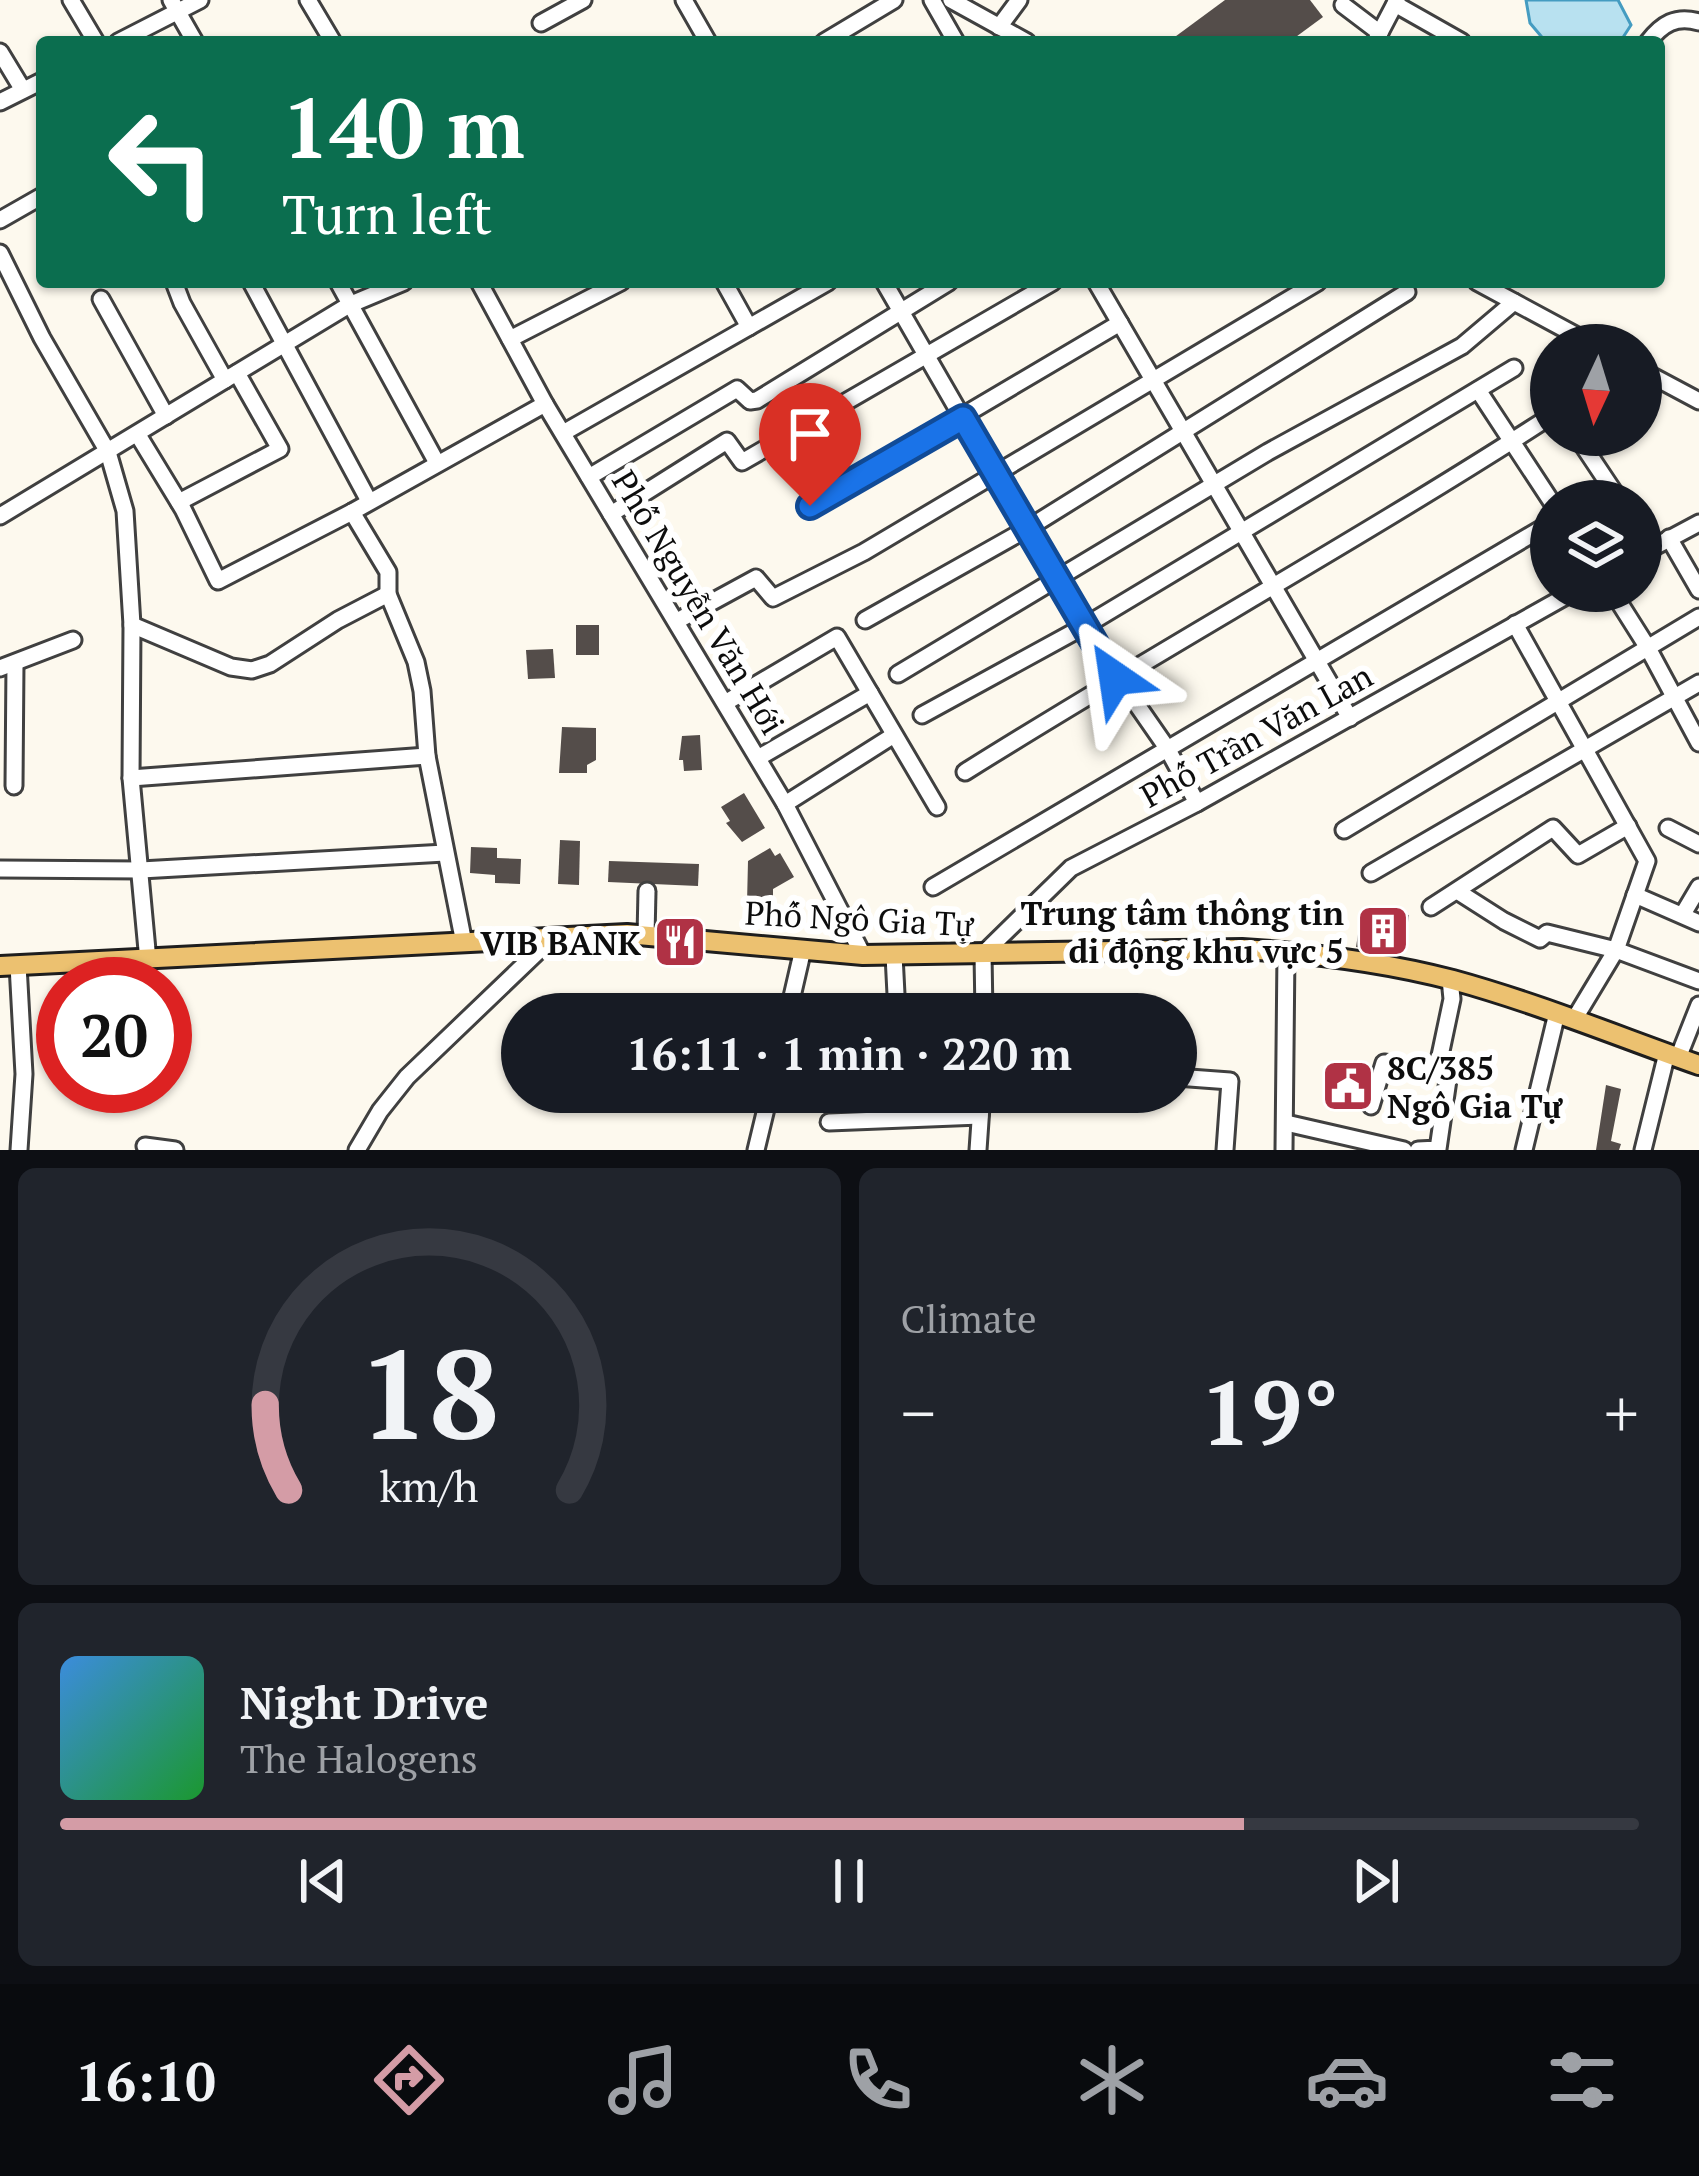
<!DOCTYPE html>
<meta charset="utf-8">
<style>
body{margin:0;font-family:"PT Serif",serif;background:#20242c;color:#f1f3f6;height:100vh;display:flex;flex-direction:column;font-size:45px;white-space:nowrap}
*{box-sizing:border-box;margin:0}
p{font-size:39px;color:#9ea1a6}
.icon{flex:none;width:66px;height:66px;fill:none;stroke:currentColor;stroke-width:2;stroke-linecap:round;stroke-linejoin:round}
.map{position:relative;height:1150px;overflow:hidden}
.drawer{display:flex;flex-direction:column;gap:18px;padding:18px;background:#0d0f14;flex:1}
.drawer>*{flex:none}
.hud{position:absolute;left:36px;top:36px;width:1629px;height:252px;border-radius:12px;box-shadow:0 3px 9px #0004;background:#0b6e4f;color:#fff;overflow:hidden}
.needle{width:78px;rotate:184deg}
.buttons{position:absolute;left:1530px;top:324px;display:grid;gap:24px}
.buttons a{display:grid;place-items:center;width:132px;height:132px;border-radius:50%;background:#171b24;box-shadow:0 3px 9px #0004;font-size:60px}
.speed{position:absolute;left:36px;top:957px;display:flex;gap:24px;font-size:60px;font-weight:700;text-align:center}
.speed>*{display:grid;place-content:center;width:156px;height:156px;border-radius:50%;background:#171b24;box-shadow:0 3px 9px #0004;line-height:1}
.speed .limit{border:18px solid #d22;background:#fff;color:#111}
.pin{position:absolute;display:grid;place-items:center;width:102px;height:102px;color:#fff;margin:-123px -51px;border-radius:50% 50% 50% 0;rotate:-45deg;box-shadow:0 0 12px #0007}
.pin .icon{rotate:45deg}
.me{position:absolute;width:132px;margin:-66px;rotate:328deg;stroke-linejoin:round;filter:drop-shadow(0 0 9px #0008)}
.turn{display:flex;align-items:center;gap:42px;height:252px;padding:0 48px;font-size:54px}
.turn .icon{width:156px;height:156px;stroke-width:2.5}
.turn b{display:block;font-size:84px;line-height:102px}
.big{font-size:90px;font-weight:600;line-height:1.1}
.drawer .card{flex:1;display:flex;flex-direction:column;justify-content:center;gap:18px;min-width:0;padding:0 42px;border-radius:18px;background:#20242c}
.drawer .dial{align-items:center;gap:0}
.dial svg{height:312px;overflow:visible;fill:none;stroke:#363941;stroke-width:7;stroke-linecap:round;text-anchor:middle}
.dial text{fill:#f1f3f6;stroke:none}
.song{display:flex;align-items:center;gap:36px}
.cover{width:144px;height:144px;border-radius:18px;background:linear-gradient(135deg,hsl(210 70% 55%),hsl(130 70% 35%))}
.played{height:12px;border-radius:6px;background:linear-gradient(90deg,#d49ca6 75%,#363941 75%)}
.keys{display:flex;justify-content:space-around;direction:ltr}
.heat{display:flex;justify-content:space-between;align-items:center;font-size:66px;direction:ltr}
.drawer .tiles{flex:1;display:grid;gap:18px;grid-template-columns:1fr 1fr}
.card:last-child{grid-column:span 2}
.trip{position:absolute;left:501px;top:993px;width:696px;height:120px;border-radius:60px;background:#171b24;box-shadow:0 3px 9px #0004;font-weight:600;line-height:120px;text-align:center}
.tab-bar{display:flex;height:192px;justify-content:space-around;align-items:center;background:#090b0e;color:#9ea1a6}
.tab-bar .icon{width:84px;height:84px}
.tab-bar .selected{color:#d49ca6}
.tab-bar b{font-size:54px;color:#f1f3f6}
.map>svg:first-child{display:block}
.water{fill:#b8e1f0;stroke:#459cc1;stroke-width:3}
.building{fill:#544d4a}
.lines{fill:none;stroke-linecap:round;stroke-linejoin:round}
.minor-casing{stroke:#404040;stroke-width:21}
.major-casing{stroke:#1e1e1e;stroke-width:24}
.minor{stroke:#fff;stroke-width:15}
.major{stroke:#ecc170;stroke-width:18}
.route-casing{stroke:#114b97;stroke-width:30}
.route{stroke:#1a73e8;stroke-width:21}
.labels{text-anchor:middle;dominant-baseline:central;stroke-width:12;stroke-linejoin:round;paint-order:stroke}
.street-label{font-size:33px;fill:#0d0d0d;stroke:#fff}
.poi-label{font-size:33px;font-weight:bold;fill:#0d0d0d;stroke:#fff;text-anchor:end}
</style>
<div class="map">
<svg width="1699" height="1150" viewBox="0 0 1699 1150">
<rect width="100%" height="100%" fill="#fdf9ee"/>
<path class="water" d="M 1526,0 L 1618,0 L 1631,25 L 1620,42 L 1546,42 L 1530,23 Z"/>
<g class="building">
<path d="M 1225,0 L 1310,0 L 1323,17 L 1289,42 L 1168,42 Z"/>
<rect x="576" y="625" width="23" height="30"/>
<path d="M 553,649 L 555,678 L 528,679 L 526,650 Z"/>
<path d="M 562,727 L 596,728 L 596,760 L 587,765 L 587,773 L 559,773 Z"/>
<path d="M 700,735 L 702,770 L 684,771 L 683,760 L 679,760 L 682,736 Z"/>
<path d="M 744,793 L 765,828 L 742,842 L 726,823 L 730,821 L 721,807 Z"/>
<path d="M 560,840 L 580,841 L 579,885 L 558,884 Z"/>
<path d="M 471,847 L 497,848 L 497,858 L 521,859 L 520,884 L 495,883 L 495,875 L 470,873 Z"/>
<path d="M 770,848 L 775,856 L 780,853 L 794,877 L 773,889 L 773,904 L 747,903 L 748,861 Z"/>
<path d="M 609,861 L 699,864 L 698,886 L 608,882 Z"/>
<path d="M 1362,909 L 1409,915 L 1404,953 L 1356,947 Z"/>
<path d="M 1606,1085 L 1621,1089 L 1611,1141 L 1621,1144 L 1619,1150 L 1596,1150 Z"/>
</g>
<g class="lines">
<g class="minor-casing">
<g id="minor">
<path d="M 71,0 L 96,42"/>
<path d="M 171,0 L 195,42"/>
<path d="M 308,0 L 333,42"/>
<path d="M 684,0 L 708,42"/>
<path d="M 932,0 L 956,42"/>
<path d="M 951,0 L 1027,42"/>
<path d="M 1395,4 L 1462,42"/>
<path d="M 1343,5 L 1380,33"/>
<path d="M 541,23 L 583,0"/>
<path d="M 999,27 L 1019,0"/>
<path d="M 118,42 L 200,0"/>
<path d="M 824,42 L 894,0"/>
<path d="M 1375,42 L 1397,0"/>
<path d="M 1648,42 C 1662,24 1676,15 1699,22"/>
<path d="M 0,52 L 23,90"/>
<path d="M 0,102 L 42,81"/>
<path d="M 0,220 L 42,196"/>
<path d="M 0,253 L 42,338 L 108,452 L 125,511 L 132,625 L 131,778 L 148,961"/>
<path d="M 174,282 L 182,303 L 225,380"/>
<path d="M 251,282 L 369,501"/>
<path d="M 338,282 L 437,463"/>
<path d="M 479,282 L 545,404 L 785,804 L 863,955"/>
<path d="M 724,282 L 749,327"/>
<path d="M 884,282 L 1083,627 L 1167,748 L 1197,803"/>
<path d="M 1096,282 L 1350,718"/>
<path d="M 1477,282 L 1594,345"/>
<path d="M 101,299 L 166,416"/>
<path d="M 510,339 L 621,282"/>
<path d="M 1641,370 L 1699,401"/>
<path d="M 1478,390 L 1551,501"/>
<path d="M 563,433 L 828,282"/>
<path d="M 138,435 L 183,509 L 218,581 L 352,512 L 545,404"/>
<path d="M 1576,435 L 1620,501"/>
<path d="M 589,477 L 737,389 L 750,401 L 757,400 L 949,282"/>
<path d="M 179,502 L 280,449 L 237,373"/>
<path d="M 810,506 L 1120,323"/>
<path d="M 352,512 L 388,572 L 388,594 L 416,662 L 422,691 L 427,756 L 464,943"/>
<path d="M 611,514 L 727,441 L 742,462 L 1053,282"/>
<path d="M 0,516 L 349,305 L 404,282"/>
<path d="M 1641,531 L 1652,547"/>
<path d="M 1669,538 L 1699,590"/>
<path d="M 1641,554 L 1699,523"/>
<path d="M 1612,591 L 1648,648 L 1699,743"/>
<path d="M 865,620 L 1025,530 L 1407,292"/>
<path d="M 677,621 L 756,578 L 773,598 L 864,552 L 1318,282"/>
<path d="M 1515,624 L 1647,861 L 1616,950 L 1575,1018"/>
<path d="M 132,625 L 231,667 L 252,670 L 270,664 L 338,620 L 388,594"/>
<path d="M 0,668 L 73,640"/>
<path d="M 898,674 L 1268,452 L 1462,346 L 1514,302"/>
<path d="M 725,703 L 837,637 L 937,807"/>
<path d="M 922,715 L 1083,627 L 1514,368"/>
<path d="M 758,758 L 870,693"/>
<path d="M 965,772 C 1159,650 1359,540 1551,416"/>
<path d="M 131,778 L 427,756"/>
<path d="M 14,786 L 15,663"/>
<path d="M 785,804 L 894,735"/>
<path d="M 1668,828 L 1699,844"/>
<path d="M 1344,830 L 1699,617"/>
<path d="M 0,869 L 141,870 L 445,853"/>
<path d="M 1371,873 L 1699,683"/>
<path d="M 933,887 L 1551,523"/>
<path d="M 1457,891 L 1504,921 L 1540,939 L 1547,933 L 1616,950 L 1699,981"/>
<path d="M 1635,895 L 1699,923"/>
<path d="M 1431,907 L 1553,828 L 1578,855 L 1628,826"/>
<path d="M 1683,914 L 1699,887"/>
<path d="M 646,936 L 647,891"/>
<path d="M 894,955 L 897,1014"/>
<path d="M 18,965 L 24,1074 L 19,1150"/>
<path d="M 788,1014 L 803,949"/>
<path d="M 984,1014 L 983,954 L 1071,868 L 1197,803 L 1575,591"/>
<path d="M 1678,1058 L 1699,1005"/>
<path d="M 1176,1077 L 1230,1081 L 1225,1150"/>
<path d="M 900,1092 L 901,1118"/>
<path d="M 1371,1106 L 1384,1063 L 1437,1070 L 1452,999 L 1450,979"/>
<path d="M 829,1122 L 980,1116"/>
<path d="M 1286,1123 L 1404,1150"/>
<path d="M 145,1146 L 175,1150"/>
<path d="M 357,1150 L 380,1111 L 407,1077 L 551,939"/>
<path d="M 756,1150 L 770,1092"/>
<path d="M 978,1150 L 982,1092"/>
<path d="M 1284,1150 L 1286,952"/>
<path d="M 1418,1150 L 1438,1149 L 1449,1073"/>
<path d="M 1524,1150 L 1557,1013"/>
<path d="M 1643,1150 L 1667,1053"/>
</g>
</g>
<g class="major-casing">
<path id="major" d="M 0,966 L 627,934 L 863,955 L 1242,949 C 1309,953 1388,963 1453,980 C 1537,1003 1617,1036 1699,1065"/>
</g>
<use href="#minor" class="minor"/>
<use href="#major" class="major"/>
</g>
<g class="lines">
<g class="route-casing">
<path id="route" d="M 810,506 L 963,418 L 1115,678"/>
</g>
<use href="#route" class="route"/>
</g>
<defs>
<g id="building-square" transform="scale(2.7)"><rect x="-9" y="-9" width="18" height="18" rx="4" fill="#b03245" stroke="#fff"/><path d="M-4-6H4V6H1V3H-1V6H-4ZM-2.5-4.3h1.7v1.8h-1.7ZM.8-4.3h1.7v1.8H.8ZM-2.5-1h1.7V.8h-1.7ZM.8-1h1.7V.8H.8Z" fill="#fff"/></g>
<g id="restaurant-square" transform="scale(2.7)"><rect x="-9" y="-9" width="18" height="18" rx="4" fill="#b03245" stroke="#fff"/><path d="M-5-6h1v4h1v-4h1v4h1v-4h1v5L-1.5 .5V6h-2V.5L-5-1ZM5-6V6H3V1.5H1.5Q1.5-4 5-6Z" fill="#fff"/></g>
<g id="civic-square" transform="scale(2.7)"><rect x="-9" y="-9" width="18" height="18" rx="4" fill="#b03245" stroke="#fff"/><path d="M-.6-6.5H3V-4.5H.6V-3L4-1V1h2V6H-6V1h2V-1L-.6-3ZM-1.2 2.5V6h2.4V2.5Z" fill="#fff"/></g>
</defs>
<g fill-rule="evenodd">
<use href="#building-square" x="1383" y="931"/>
<use href="#restaurant-square" x="680" y="942"/>
<use href="#civic-square" x="1348" y="1086"/>
</g>
<g class="labels">
<g class="street-label">
<text transform="translate(699 602) rotate(59)">Phố Nguyễn Văn Hới</text>
<text transform="translate(1256 735) rotate(-29)">Phố Trần Văn Lan</text>
<text transform="translate(859 918) rotate(3)">Phố Ngô Gia Tự</text>
</g>
<g class="poi-label">
<text x="1344" y="912">Trung tâm thông tin<tspan x="1344" dy="38">di động khu vực 5</tspan></text>
<text x="641" y="942">VIB BANK</text>
<text x="1387" y="1067" text-anchor="start">8C/385<tspan x="1387" dy="38">Ngô Gia Tự</tspan></text>
</g>
</g>
</svg>
<div class="buttons">
<a><svg class="needle" viewBox="-14 -14 28 28"><path d="M0-13l5 13h-10z" fill="#e53935"/><path d="M0 13l5-13h-10z" fill="#9ea1a6"/></svg></a>
<a><svg class="icon" aria-label="layers" viewBox="0 0 24 24"><path d="M12 4l9 5-9 5-9-5zM3 14l9 5 9-5"/></svg></a>
</div>
<div class="speed"><div class="limit">20</div></div>
<div class="pin" style="left:810px;top:506px;background:#d93025"><svg class="icon" aria-label="arrive" viewBox="0 0 24 24"><path d="M6 21V4h12l-3 4 3 4H6"/></svg></div>
<svg class="me" style="left:1115px;top:678px" viewBox="-20 -20 40 40"><path d="M0-17L14 15 0 8-14 15z" fill="#1a73e8" stroke="#fff" stroke-width="4"/></svg>
<div class="trip">16:11 · 1 min · 220 m</div>
<div class="hud">
<div class="turn"><svg class="icon" aria-label="left" viewBox="0 0 24 24"><path d="M17 20v-9H6M10 6l-5 5 5 5"/></svg><div><b>140 m</b>Turn left</div></div>
</div>
</div>
<section class="drawer">
<div class="tiles">
<div class="card dial"><svg viewBox="0 0 100 80">
<path d="M14 69A42 42 0 1 1 86 69"/>
<path d="M14 69A42 42 0 0 1 8 47" stroke="#d49ca6"/>
<text x="50" y="56" font-size="32" font-weight="700">18</text>
<text x="50" y="72" font-size="11">km/h</text>
</svg></div>
<div class="card"><p>Climate</p>
<div class="heat"><a>−</a><b class="big">19°</b><a>+</a></div>
</div>
<div class="card">
<div class="song"><i class="cover"></i><div><b>Night Drive</b><p>The Halogens</p></div></div>
<div class="played"></div>
<div class="keys"><svg class="icon" aria-label="previous" viewBox="0 0 24 24"><path d="M18 5L8 12l10 7zM5 5v14"/></svg><svg class="icon" aria-label="pause" viewBox="0 0 24 24"><path d="M8 5v14M16 5v14"/></svg><svg class="icon" aria-label="next" viewBox="0 0 24 24"><path d="M6 5l10 7-10 7zM19 5v14"/></svg></div>
</div>
</div>
</section>
<nav class="tab-bar">
<b>16:10</b>
<svg class="icon selected" aria-label="directions" viewBox="0 0 24 24"><path d="M12 3l9 9-9 9-9-9zM9 14v-3h6M13 9l2 2-2 2"/></svg>
<svg class="icon" aria-label="music" viewBox="0 0 24 24"><path d="M9 18V5l10-2v13"/><circle cx="6" cy="18" r="3"/><circle cx="16" cy="16" r="3"/></svg>
<svg class="icon" aria-label="phone" viewBox="0 0 24 24"><path d="M5 4h4l2 5-3 2q2 4 5 5l2-3 5 2v4C11 20 4 13 5 4z"/></svg>
<svg class="icon" aria-label="climate" viewBox="0 0 24 24"><path d="M12 3v18M4 7l16 10M4 17L20 7"/></svg>
<svg class="icon" aria-label="car" viewBox="0 0 24 24"><path d="M5 17H2v-5l4-1 3-4h7l3 4 3 1v5h-3M9 17h6M6 11h13"/><circle cx="7" cy="17" r="2"/><circle cx="17" cy="17" r="2"/></svg>
<svg class="icon" aria-label="filters" viewBox="0 0 24 24"><path d="M4 7h16M4 17h16"/><circle cx="9" cy="7" r="2"/><circle cx="15" cy="17" r="2"/></svg>
</nav>
